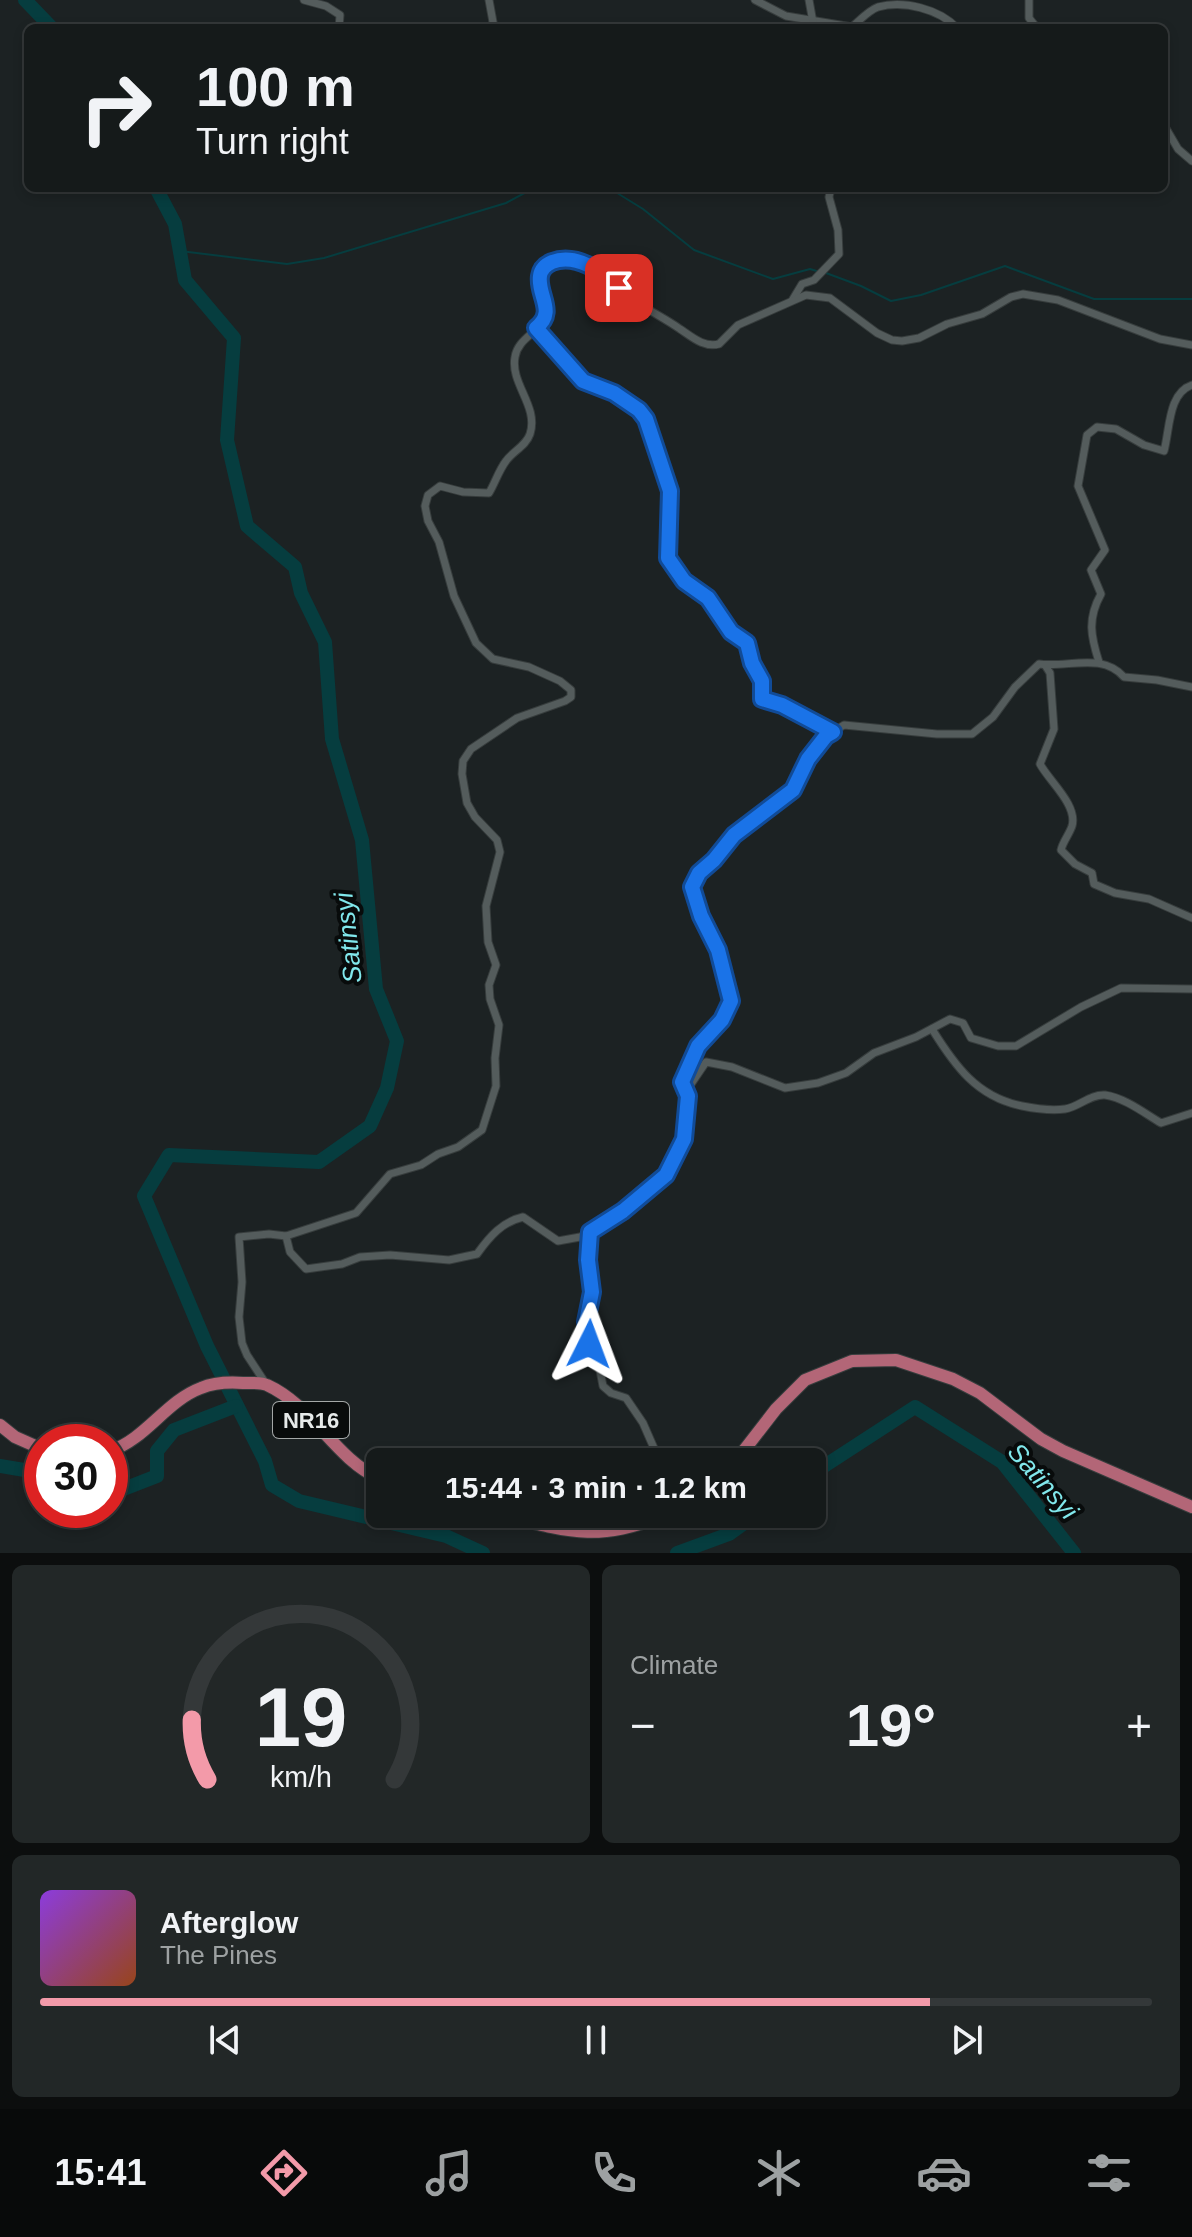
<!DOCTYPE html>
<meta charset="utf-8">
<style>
body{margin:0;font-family:Helvetica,sans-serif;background:#222727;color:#f1f3f6;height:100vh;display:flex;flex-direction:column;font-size:30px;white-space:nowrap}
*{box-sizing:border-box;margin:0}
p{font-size:26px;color:#9da1a2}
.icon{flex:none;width:44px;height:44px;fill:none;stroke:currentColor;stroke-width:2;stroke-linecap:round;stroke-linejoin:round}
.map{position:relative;height:1553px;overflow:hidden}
.details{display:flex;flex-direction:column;gap:12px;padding:12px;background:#0c0e0e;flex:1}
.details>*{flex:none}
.guide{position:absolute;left:24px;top:24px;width:1144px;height:168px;border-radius:12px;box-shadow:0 4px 12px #0003,0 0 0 2px #343839;background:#151a1a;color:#f1f3f6;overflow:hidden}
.speed{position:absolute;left:24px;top:1424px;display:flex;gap:16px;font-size:40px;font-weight:700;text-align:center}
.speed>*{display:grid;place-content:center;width:104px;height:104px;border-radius:50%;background:#151a1a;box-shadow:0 4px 12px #0003,0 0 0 2px #343839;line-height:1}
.speed .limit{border:12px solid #d22;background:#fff;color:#111}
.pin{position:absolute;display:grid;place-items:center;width:68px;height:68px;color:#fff;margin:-34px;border-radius:16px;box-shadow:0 4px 12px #0006}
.me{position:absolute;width:88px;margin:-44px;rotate:3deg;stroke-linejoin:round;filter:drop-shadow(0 0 6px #0008)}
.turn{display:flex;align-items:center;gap:28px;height:168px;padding:0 40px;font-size:36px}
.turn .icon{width:104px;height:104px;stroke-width:2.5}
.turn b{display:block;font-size:56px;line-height:68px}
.big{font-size:60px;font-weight:700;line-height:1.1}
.details .tile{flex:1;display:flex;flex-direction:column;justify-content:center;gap:12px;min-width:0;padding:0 28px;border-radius:12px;background:#222727}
.details .dial{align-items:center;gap:0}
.dial svg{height:208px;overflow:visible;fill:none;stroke:#343839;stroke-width:7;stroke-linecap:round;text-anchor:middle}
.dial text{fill:#f1f3f6;stroke:none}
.song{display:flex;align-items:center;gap:24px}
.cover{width:96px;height:96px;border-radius:12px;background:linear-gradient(135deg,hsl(270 70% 55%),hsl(20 70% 35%))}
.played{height:8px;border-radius:4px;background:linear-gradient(90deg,#f39aa9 80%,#343839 80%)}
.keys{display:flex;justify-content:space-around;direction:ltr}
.heat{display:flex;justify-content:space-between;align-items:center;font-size:44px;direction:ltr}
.details .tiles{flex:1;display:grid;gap:12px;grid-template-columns:1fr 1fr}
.tile:last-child{grid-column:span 2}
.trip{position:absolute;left:366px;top:1448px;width:460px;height:80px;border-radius:12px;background:#151a1a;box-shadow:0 4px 12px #0003,0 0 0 2px #343839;font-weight:700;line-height:80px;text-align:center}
.menu{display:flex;height:128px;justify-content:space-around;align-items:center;background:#080a0a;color:#9da1a2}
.menu .icon{width:56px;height:56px}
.menu .selected{color:#f39aa9}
.menu b{font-size:36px;color:#f1f3f6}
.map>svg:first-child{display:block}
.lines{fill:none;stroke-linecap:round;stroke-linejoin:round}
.stream{stroke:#063d3f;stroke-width:2}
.river{stroke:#063d3f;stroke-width:14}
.street-casing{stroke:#373d3d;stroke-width:9}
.primary-casing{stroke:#373d3d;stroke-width:14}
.street{stroke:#545c5c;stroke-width:7}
.primary{stroke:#b36677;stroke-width:12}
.route-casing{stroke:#114b97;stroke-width:20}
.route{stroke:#1a73e8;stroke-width:14}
.labels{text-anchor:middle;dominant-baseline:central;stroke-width:8;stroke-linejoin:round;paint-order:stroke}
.shield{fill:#080b0b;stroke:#a3a7a7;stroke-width:2}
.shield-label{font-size:22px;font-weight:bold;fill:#e6eaea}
.water-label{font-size:26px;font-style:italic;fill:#81e8ec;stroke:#080b0b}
</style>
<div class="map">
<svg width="1192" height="1553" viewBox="0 0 1192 1553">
<rect width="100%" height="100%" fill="#1c2223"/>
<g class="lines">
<g class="stream">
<path d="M 609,188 L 643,209 L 694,250 L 773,279 L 810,269 L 820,272"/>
<path d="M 180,251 L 287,264 L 324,258 L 506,203 L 534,188"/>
<path d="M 826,273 L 861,286 L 891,301 L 921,295 L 1005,266 L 1094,299 L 1192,299"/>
</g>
<g class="river">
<path d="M 25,0 L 52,28"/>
<path d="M 156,188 L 175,224 L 185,280 L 234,338 L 227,440 L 247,526 L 295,567 L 301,593 L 325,642 L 332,739 L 362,840 L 376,989 L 397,1041 L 387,1088 L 370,1126 L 319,1162 L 169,1155 L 144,1196 L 207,1346 L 265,1461 L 272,1485 L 299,1501 L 446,1536 L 483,1553"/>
<path d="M 0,1466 L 42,1473"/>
<path d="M 812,1474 L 915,1407 L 1002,1462 L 1074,1553"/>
<path d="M 110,1488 L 121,1490 L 157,1476 L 157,1451 L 174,1430 L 236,1406"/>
<path d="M 677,1553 L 729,1534 L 757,1514"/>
</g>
<g class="street-casing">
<g id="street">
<path d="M 304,0 L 326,6 L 340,15 L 339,28"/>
<path d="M 489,0 L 493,22 L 490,28"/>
<path d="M 755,0 L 786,16 L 852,27 C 859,21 869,10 878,7 C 904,0 939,9 957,28"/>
<path d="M 809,0 L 814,28"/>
<path d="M 1029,0 L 1029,18 L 1037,28"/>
<path d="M 1164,125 L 1178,149 L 1192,161"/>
<path d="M 793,299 L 802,284 L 814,280 L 839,254 L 838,230 L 829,197 L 831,188"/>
<path d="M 536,328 L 583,381 L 614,393 L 639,410 L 646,419 L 670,491 L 668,558 L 684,581 L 708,598 L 731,632 L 747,643 L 752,663 L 762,681 L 762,699 L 782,705 L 833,732"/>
<path d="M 1099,662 C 1091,637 1087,619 1101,594 L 1091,570 L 1105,550 L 1078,486 L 1087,435 L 1097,427 L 1116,429 L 1144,445 L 1164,451 C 1170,429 1168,393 1192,385"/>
<path d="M 1045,665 L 1050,673 L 1054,729 L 1040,764 C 1049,781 1078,805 1072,826 C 1069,835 1063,841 1061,850 L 1075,864 L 1092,873 L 1094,884 L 1115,893 L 1149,899 L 1192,918"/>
<path d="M 932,1029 C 955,1066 977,1097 1022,1106 C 1037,1109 1050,1111 1065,1109 C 1079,1107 1090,1094 1105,1095 C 1125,1098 1144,1113 1161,1123 L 1192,1113"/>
<path d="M 687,1094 L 682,1082 L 698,1046 L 722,1020 L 731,1001 L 718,950 L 701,916 L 692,887 L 699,873 L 714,860 L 734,835 L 793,790 L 808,759 L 826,736 L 844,725 L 937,734 L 972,734 L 993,717 L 1015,687 L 1039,664 C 1068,668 1102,652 1124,677 L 1157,680 L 1192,687"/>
<path d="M 590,1232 L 588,1260 L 592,1292 L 586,1322 L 589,1344 L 597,1355 L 603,1386 L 611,1393 L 626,1398 L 643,1423 L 660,1462"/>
<path d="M 286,1236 L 290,1252 L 306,1269 L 342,1264 L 360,1257 L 390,1255 L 449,1260 L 477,1254 C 490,1236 502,1222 523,1217 L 558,1241 L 580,1237 L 598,1229 L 666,1175 L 684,1139 L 689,1087 L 706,1062 L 732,1067 L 785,1088 L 818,1083 L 846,1073 L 874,1053 L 916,1037 L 950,1019 L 963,1023 L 971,1038 L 998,1046 L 1016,1046 L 1081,1007 L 1121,988 L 1192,989"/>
<path d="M 266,1384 L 247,1355 L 242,1343 L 239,1317 L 242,1282 L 239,1237 L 269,1234 L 286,1236 L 356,1213 L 390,1174 L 421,1165 L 438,1154 L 458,1147 L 482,1130 L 496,1086 L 495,1058 L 499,1025 L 490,999 L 489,985 L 496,965 L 488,942 L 486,906 L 500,852 L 497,840 L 475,817 L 467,803 L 462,774 L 463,761 L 471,749 L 517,718 L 565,701 L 571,697 L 571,690 L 560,681 L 529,667 L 493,659 L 476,643 L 454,596 L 439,542 L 428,521 L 425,506 L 428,495 L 440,486 L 463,492 L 489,493 C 495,483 499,470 506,461 C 513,451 526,446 530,434 C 539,406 510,384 515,357 C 518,337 542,332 546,314 C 549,296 535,282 544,267 C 580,245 610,283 637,302 C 651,312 666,319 680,329 C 692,337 704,348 719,344 L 738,325 L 806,295 L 830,298 L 877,333 L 892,340 L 902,341 L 919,338 L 947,324 L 982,314 L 1011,297 L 1023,294 L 1058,300 L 1160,339 L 1192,345"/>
</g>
</g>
<g class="primary-casing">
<g id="primary">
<path d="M 0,1425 L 15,1437 L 42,1449"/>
<path d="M 110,1451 C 146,1439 166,1401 201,1388 C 213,1383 229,1382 243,1383 C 251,1383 261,1382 267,1385 C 313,1406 334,1458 380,1479"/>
<path d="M 735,1462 L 776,1409 L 805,1380 L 852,1361 L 896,1360 L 953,1379 L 980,1393 L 1041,1439 L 1063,1451 L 1192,1507"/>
<path d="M 499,1514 C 568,1532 599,1543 667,1514"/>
</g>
</g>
<use href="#street" class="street"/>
<use href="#primary" class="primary"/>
</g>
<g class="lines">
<g class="route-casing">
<path id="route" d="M 589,1344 L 586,1322 L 592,1292 L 588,1260 L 590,1232 L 623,1211 L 666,1175 L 684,1139 L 688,1096 L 682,1082 L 698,1046 L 722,1020 L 731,1001 L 718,950 L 701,916 L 692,887 L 699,873 L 714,860 L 734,835 L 793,790 L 808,759 L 826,736 L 833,732 L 782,705 L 762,699 L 762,681 L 752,663 L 747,643 L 731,632 L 708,598 L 684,581 L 668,558 L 670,491 L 646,419 L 639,410 L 614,393 L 583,381 L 536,328 C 557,312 537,295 540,276 C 541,269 545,265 552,262 C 576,253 602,271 619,288"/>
</g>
<use href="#route" class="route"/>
</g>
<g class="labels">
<rect class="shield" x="273" y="1402" width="76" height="36" rx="6"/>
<g class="shield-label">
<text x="311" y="1420">NR16</text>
</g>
<g class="water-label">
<text transform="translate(348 938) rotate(-96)">Satinsyi</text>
<text transform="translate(1043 1481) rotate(49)">Satinsyi</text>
</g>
</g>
</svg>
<div class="speed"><div class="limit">30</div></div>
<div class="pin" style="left:619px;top:288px;background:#d93025"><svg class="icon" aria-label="arrive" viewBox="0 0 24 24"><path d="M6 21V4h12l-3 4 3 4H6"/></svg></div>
<svg class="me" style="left:589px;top:1344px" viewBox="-20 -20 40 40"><path d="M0-17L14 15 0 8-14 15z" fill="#1a73e8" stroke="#fff" stroke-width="4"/></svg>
<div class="trip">15:44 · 3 min · 1.2 km</div>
<div class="guide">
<div class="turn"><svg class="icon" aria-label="right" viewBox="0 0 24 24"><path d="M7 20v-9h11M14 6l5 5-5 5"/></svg><div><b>100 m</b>Turn right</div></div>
</div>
</div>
<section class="details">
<div class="tiles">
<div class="tile dial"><svg viewBox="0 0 100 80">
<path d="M14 69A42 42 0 1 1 86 69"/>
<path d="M14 69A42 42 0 0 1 8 46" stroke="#f39aa9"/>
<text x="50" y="56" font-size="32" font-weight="700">19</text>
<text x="50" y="72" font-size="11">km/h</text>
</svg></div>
<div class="tile"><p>Climate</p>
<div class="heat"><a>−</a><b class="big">19°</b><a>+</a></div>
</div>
<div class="tile">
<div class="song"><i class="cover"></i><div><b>Afterglow</b><p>The Pines</p></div></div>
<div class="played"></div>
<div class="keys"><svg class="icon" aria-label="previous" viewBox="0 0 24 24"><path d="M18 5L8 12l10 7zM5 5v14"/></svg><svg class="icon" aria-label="pause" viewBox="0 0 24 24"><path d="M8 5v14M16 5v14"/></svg><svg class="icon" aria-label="next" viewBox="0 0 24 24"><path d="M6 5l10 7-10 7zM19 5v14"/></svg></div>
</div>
</div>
</section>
<nav class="menu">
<b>15:41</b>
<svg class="icon selected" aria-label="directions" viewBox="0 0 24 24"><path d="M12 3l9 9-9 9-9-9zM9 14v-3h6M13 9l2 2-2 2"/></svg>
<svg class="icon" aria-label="music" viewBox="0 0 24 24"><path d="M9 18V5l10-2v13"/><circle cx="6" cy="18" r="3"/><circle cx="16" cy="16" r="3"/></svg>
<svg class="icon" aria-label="phone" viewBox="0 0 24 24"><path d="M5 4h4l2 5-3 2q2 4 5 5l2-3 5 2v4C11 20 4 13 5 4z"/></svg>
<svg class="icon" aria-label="climate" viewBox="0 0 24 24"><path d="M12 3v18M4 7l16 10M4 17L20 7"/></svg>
<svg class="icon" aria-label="car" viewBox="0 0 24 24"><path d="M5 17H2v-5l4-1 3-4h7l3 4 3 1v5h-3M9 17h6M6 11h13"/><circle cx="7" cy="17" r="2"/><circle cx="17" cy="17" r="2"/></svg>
<svg class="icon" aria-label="filters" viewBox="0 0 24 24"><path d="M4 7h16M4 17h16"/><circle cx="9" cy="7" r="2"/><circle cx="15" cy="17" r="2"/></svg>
</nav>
